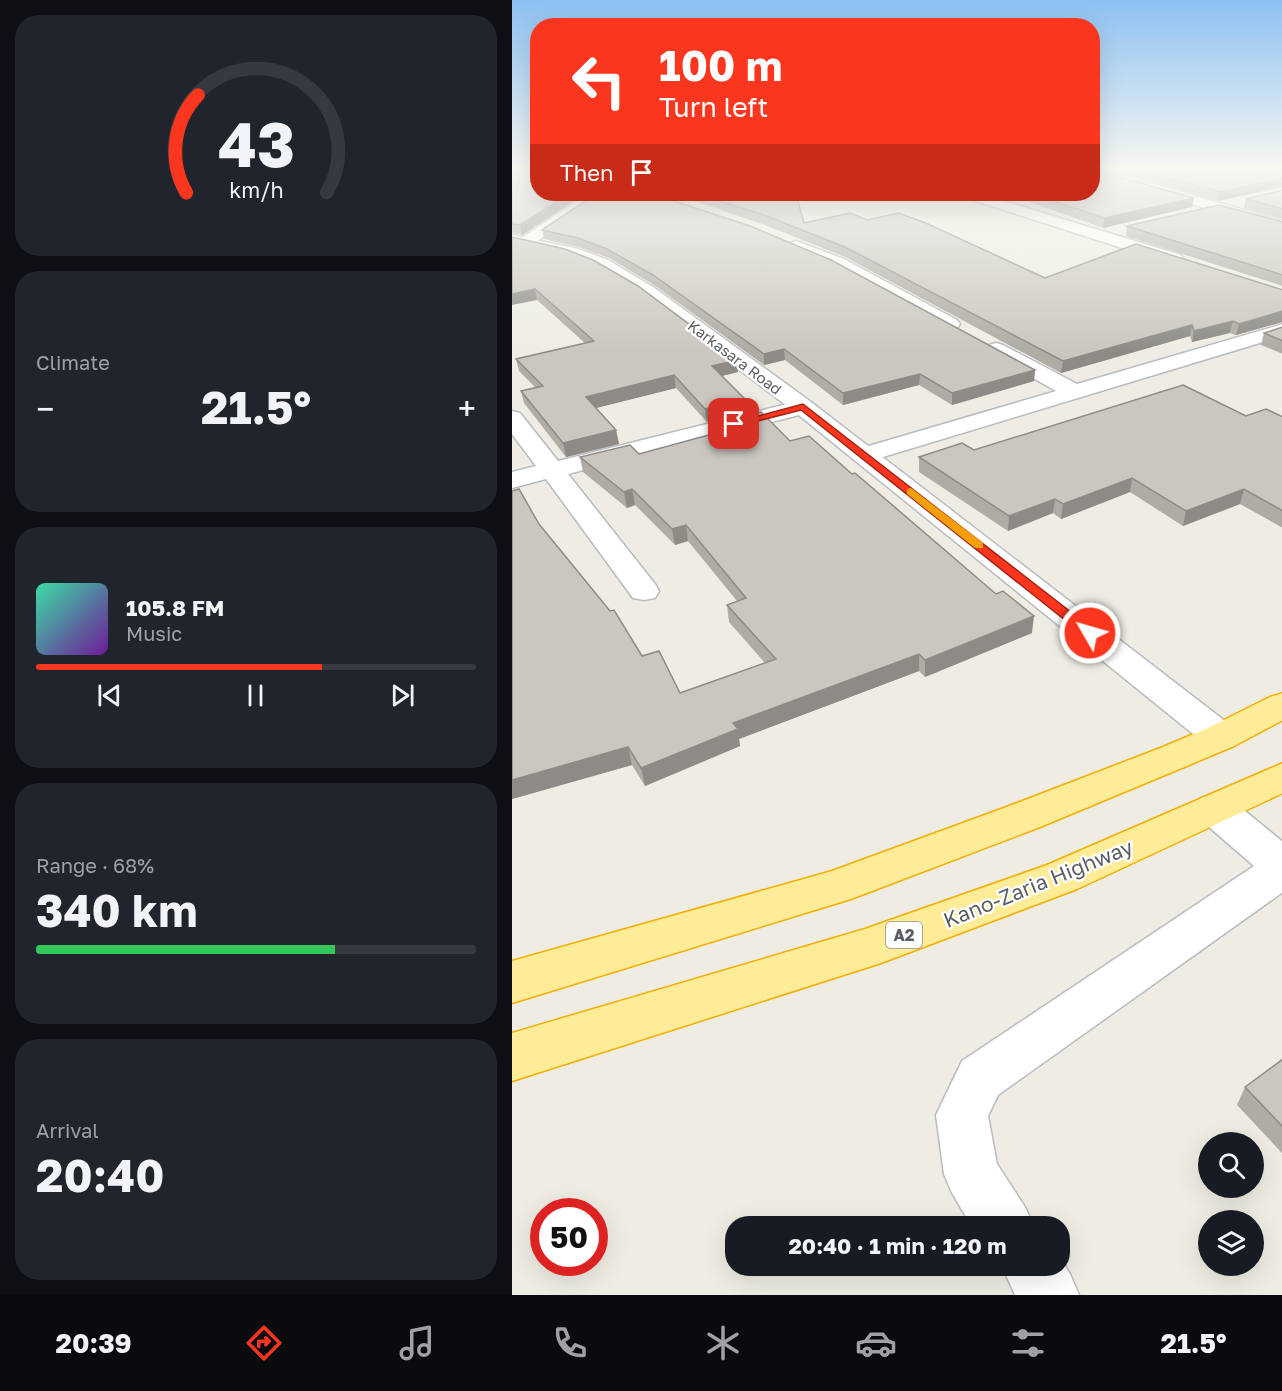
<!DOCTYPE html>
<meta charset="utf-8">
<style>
body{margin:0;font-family:"Golos Text",sans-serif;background:#20242c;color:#f1f3f6;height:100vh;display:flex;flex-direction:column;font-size:22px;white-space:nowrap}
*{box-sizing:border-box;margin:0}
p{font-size:20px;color:#9ea1a6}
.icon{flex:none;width:33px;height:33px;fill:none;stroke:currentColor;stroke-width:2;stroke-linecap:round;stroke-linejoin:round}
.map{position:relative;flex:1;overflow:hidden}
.panel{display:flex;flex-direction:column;gap:15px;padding:15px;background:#0d0f14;width:512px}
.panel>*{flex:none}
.guide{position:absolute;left:18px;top:18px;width:570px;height:183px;border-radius:24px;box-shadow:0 6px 24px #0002;background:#fa361e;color:#fff;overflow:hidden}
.buttons{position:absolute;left:686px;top:1132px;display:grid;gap:12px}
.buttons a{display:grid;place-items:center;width:66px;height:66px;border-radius:50%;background:#171b24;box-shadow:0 6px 24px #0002;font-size:30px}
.speed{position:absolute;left:18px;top:1198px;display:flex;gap:12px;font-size:30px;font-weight:700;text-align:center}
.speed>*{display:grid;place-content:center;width:78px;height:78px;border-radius:50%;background:#171b24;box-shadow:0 6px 24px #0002;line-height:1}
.speed .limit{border:9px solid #d22;background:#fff;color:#111}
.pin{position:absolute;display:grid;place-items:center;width:51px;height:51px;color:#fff;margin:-26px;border-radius:12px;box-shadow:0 3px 9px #0006}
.me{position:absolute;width:66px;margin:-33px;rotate:308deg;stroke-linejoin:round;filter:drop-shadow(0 0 4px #0008)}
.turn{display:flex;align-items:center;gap:21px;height:126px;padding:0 30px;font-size:27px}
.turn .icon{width:78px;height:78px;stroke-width:2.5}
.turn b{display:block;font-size:42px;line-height:51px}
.then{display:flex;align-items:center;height:57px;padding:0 30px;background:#0003;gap:12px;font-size:22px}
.big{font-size:45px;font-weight:700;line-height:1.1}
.panel .widget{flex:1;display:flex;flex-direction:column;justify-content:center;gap:9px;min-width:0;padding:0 21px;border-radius:24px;background:#20242c}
.panel .dial{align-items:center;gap:0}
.dial svg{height:156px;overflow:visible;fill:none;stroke:#363941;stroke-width:7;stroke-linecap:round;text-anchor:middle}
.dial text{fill:#f1f3f6;stroke:none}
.song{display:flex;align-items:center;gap:18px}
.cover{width:72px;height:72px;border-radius:9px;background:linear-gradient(135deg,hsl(160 70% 55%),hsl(280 70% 35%))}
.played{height:6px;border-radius:3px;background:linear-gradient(90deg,#fa361e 65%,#363941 65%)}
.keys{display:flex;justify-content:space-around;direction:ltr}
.heat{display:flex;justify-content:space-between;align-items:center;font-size:33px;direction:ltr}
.charge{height:9px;border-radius:4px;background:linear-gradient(90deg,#34c759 68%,#363941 0)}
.trip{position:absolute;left:213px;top:1216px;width:345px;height:60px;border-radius:24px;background:#171b24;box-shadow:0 6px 24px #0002;font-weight:700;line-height:60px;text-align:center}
.tabs{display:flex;height:96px;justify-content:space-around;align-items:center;background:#090b0e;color:#9ea1a6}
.tabs .icon{width:42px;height:42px}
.tabs .current{color:#fa361e}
.tabs b{font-size:27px;color:#f1f3f6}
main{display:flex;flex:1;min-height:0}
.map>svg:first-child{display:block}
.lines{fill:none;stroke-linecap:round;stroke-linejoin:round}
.minor-casing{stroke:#b8bbc1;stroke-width:3}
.secondary-casing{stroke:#b9bcc3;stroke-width:3}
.trunk-casing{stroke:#f2ae00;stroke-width:3}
.minor{fill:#fff;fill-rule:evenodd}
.secondary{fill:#fff;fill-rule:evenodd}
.trunk{fill:#ffec99;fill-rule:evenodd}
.wall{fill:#afaba5}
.shaded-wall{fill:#8e8b86}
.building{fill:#cbc7c0;stroke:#8e8b86;stroke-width:1.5}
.route{fill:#fa361e;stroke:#a22314;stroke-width:1.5}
.slow{fill:#f59e0b}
.labels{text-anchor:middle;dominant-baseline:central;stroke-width:4.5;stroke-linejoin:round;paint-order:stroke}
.far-street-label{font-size:15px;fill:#5b5f65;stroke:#fff}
.shield{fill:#fff;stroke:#8c8f93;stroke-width:1.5}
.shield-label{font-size:16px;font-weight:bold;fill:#5b5f65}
.near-street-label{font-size:21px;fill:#5b5f65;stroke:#fff}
</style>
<main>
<section class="panel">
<div class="widget dial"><svg viewBox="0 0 100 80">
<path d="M14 69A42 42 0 1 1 86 69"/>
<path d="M14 69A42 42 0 0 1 20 19" stroke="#fa361e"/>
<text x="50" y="56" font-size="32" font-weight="700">43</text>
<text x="50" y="72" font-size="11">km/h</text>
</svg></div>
<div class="widget"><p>Climate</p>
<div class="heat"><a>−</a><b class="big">21.5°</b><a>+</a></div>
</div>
<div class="widget">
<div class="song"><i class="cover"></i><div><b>105.8 FM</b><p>Music</p></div></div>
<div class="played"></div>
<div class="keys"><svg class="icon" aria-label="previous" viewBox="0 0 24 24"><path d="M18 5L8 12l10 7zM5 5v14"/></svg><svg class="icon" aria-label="pause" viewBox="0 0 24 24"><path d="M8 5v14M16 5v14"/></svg><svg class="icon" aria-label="next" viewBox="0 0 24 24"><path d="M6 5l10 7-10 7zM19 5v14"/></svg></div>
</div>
<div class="widget"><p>Range · 68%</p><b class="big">340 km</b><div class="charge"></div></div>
<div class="widget"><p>Arrival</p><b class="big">20:40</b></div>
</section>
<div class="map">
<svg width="771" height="1295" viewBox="0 0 771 1295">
<rect width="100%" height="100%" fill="#efede3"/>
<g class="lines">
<g class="minor-casing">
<g id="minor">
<path d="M 580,170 L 590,170 L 771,221 L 771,231 L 580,175 Z"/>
<path d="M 75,194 L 91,194 L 20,245 L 8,245 L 6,242 L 8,239 Z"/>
<path d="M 449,194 L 469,194 L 669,255 L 671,259 L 663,264 L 657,263 L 451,197 Z"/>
<path d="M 284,241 L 332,259 L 445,320 L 448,324 L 445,328 L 431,328 L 320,267 L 278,249 L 276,246 L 278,243 Z"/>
<path d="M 771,324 L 771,336 L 361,460 L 352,462 L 343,460 L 340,455 L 343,450 L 544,391 L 477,353 L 474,349 L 477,345 L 484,343 L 491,345 L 565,384 Z"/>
<path d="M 291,400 L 299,402 L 302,407 L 299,412 L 56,474 L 143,584 L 147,591 L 143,598 L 132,600 L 121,598 L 34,479 L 0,488 L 0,472 L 24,466 L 0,434 L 0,411 L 8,413 L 46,461 Z"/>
<path d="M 703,794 L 717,798 L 771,842 L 771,892 L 486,1095 L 476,1116 L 485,1164 L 513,1207 L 522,1227 L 460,1227 L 440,1193 L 432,1174 L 424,1115 L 450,1061 L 742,866 L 689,820 L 683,809 L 689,798 Z"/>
<path d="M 548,1257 L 558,1274 L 567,1295 L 503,1295 L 490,1266 L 548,1266 Z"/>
</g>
</g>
<g class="secondary-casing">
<path id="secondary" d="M 0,235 L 67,249 L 96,260 L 141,287 L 299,402 L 722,728 L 727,737 L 722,746 L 709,750 L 696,746 L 283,412 L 129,295 L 84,268 L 56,257 L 0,245 Z"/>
</g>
<g class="trunk-casing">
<g id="trunk">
<path d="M 771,693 L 771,720 L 722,746 L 677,765 L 528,827 L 339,899 L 0,1003 L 0,961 L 320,871 L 500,805 L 651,747 L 696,728 L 758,697 Z"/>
<path d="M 771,763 L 771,793 L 565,889 L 369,963 L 0,1081 L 0,1033 L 353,929 L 535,865 Z"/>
</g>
</g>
<use href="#minor" class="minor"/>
<use href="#secondary" class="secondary"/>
<use href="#trunk" class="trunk"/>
</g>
<g class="wall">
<path d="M 0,170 L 26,194 L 72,194 L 10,235 L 0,233 Z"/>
<path d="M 597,170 L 771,170 L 706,201 Z"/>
<path d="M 771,190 L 771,219 L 732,208 L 734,199 Z"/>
<path d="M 84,194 L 523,370 L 522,381 L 440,405 L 407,385 L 331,405 L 273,360 L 252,365 L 142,285 L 97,258 L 67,247 L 32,239 L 30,230 Z"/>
<path d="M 151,194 L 284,194 L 292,223 L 355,220 L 533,278 L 771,290 L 771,322 L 724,335 L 718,333 L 680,342 L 678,336 L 549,373 L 333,257 L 253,225 L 174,198 Z"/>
<path d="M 495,194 L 580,194 L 682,198 L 680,207 L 591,228 Z"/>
<path d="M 771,222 L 771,286 L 614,236 L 615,226 Z"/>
<path d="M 0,237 L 225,360 L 226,372 L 210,376 L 235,412 L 195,422 L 164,388 L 84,408 L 104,430 L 107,444 L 54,457 L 12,403 L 9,391 L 23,387 L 7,371 L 4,359 L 73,343 L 25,300 Z"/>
<path d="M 771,327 L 771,354 L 749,345 L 752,333 Z"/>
<path d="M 734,416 L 771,417 L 771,528 L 728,504 L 671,526 L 618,492 L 549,519 L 541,513 L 496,531 L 407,472 L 407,457 Z"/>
<path d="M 208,423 L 278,441 L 520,633 L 413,677 L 407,671 L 227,739 L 228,746 L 133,786 L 120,765 L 0,799 L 0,491 L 130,656 L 168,693 L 253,663 L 217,622 L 215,605 L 225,601 L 176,541 L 163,545 L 123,505 L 115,508 L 71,472 L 68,457 L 127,454 L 209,432 Z"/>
<path d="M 771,1059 L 771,1154 L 725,1105 L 733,1087 Z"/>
</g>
<g class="shaded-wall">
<path d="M 771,178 L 771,187 L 706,201 L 708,192 Z"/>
<path d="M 57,194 L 72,194 L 10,235 L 8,225 Z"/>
<path d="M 682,198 L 680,207 L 591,228 L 592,218 Z"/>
<path d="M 23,289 L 25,300 L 0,305 L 0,294 Z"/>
<path d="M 771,311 L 770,322 L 724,335 L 727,324 Z"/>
<path d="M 721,321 L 718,333 L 680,342 L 682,331 Z"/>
<path d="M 680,325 L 678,336 L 549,373 L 551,361 Z"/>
<path d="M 272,349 L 273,360 L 252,365 L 252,354 Z"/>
<path d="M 225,360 L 226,372 L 201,378 L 200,366 Z"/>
<path d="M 523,370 L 522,381 L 440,405 L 440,393 Z"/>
<path d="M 408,374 L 407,385 L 331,405 L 331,393 Z"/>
<path d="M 162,375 L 164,388 L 76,410 L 74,397 Z"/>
<path d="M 233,399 L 235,412 L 195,422 L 193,409 Z"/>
<path d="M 104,430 L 107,444 L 54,457 L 51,443 Z"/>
<path d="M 620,478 L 618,492 L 549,519 L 551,504 Z"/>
<path d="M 120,489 L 123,505 L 115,508 L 112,492 Z"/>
<path d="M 732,489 L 728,504 L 671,526 L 674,511 Z"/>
<path d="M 543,499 L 541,513 L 496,531 L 497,516 Z"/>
<path d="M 174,525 L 176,541 L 163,545 L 160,529 Z"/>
<path d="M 522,616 L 520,633 L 413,677 L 413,660 Z"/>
<path d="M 407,654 L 407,671 L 227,739 L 228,746 L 133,786 L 129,768 L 221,723 Z"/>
<path d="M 116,747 L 120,765 L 0,799 L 0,780 Z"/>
</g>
<g class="building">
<path d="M 0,170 L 26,170 L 26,194 L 57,194 L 8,225 L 0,224 Z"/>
<path d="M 580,170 L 584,170 L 682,198 L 592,218 L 521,194 L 580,194 Z"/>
<path d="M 628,170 L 771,170 L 771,178 L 708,192 Z"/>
<path d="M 771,190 L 771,209 L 734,199 Z"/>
<path d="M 84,194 L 136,195 L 162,201 L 238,226 L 319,260 L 523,370 L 440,393 L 408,374 L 331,393 L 272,349 L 252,354 L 141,275 L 95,249 L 66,238 L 30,230 Z"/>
<path d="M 186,194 L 284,194 L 292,223 L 338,213 L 355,220 L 387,213 L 416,224 L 533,278 L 624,244 L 771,290 L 771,311 L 727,324 L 721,321 L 682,331 L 680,325 L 551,361 L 333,247 L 252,215 Z"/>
<path d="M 707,205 L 771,222 L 771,275 L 615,226 Z"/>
<path d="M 0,237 L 53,249 L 81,260 L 126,286 L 225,360 L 200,366 L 233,399 L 193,409 L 162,375 L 74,397 L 104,430 L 51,443 L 9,391 L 31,386 L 4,359 L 82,341 L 23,289 L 0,294 Z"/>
<path d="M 771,327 L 771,341 L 752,333 Z"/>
<path d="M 671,385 L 734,416 L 754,409 L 771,417 L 771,511 L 732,489 L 674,511 L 620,478 L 551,504 L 543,499 L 497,516 L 407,457 L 450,443 L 462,450 Z"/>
<path d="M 249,412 L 278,441 L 297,436 L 340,474 L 343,473 L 484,594 L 491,591 L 522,616 L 413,660 L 407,654 L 221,723 L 226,729 L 129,768 L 116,747 L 0,780 L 0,491 L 7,489 L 27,524 L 98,611 L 102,610 L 130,656 L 147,651 L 168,693 L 264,659 L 215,605 L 234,598 L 174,525 L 160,529 L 120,489 L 112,492 L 68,457 L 118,445 L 127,454 L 215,430 L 208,423 Z"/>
<path d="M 771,1059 L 771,1127 L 733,1087 Z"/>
</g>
<linearGradient id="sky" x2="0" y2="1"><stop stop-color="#8cc1f1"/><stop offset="0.48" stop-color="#f8f7f2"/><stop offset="1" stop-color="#f8f7f2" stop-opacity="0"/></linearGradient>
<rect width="771" height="351" fill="url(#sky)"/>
<path class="route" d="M 291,404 L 582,630 L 584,633 L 582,636 L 573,636 L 289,410 L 222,427 L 217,424 Z"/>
<path class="slow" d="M 399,488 L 471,543 L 471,548 L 463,548 L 395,494 L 395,489 Z"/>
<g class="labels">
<g class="far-street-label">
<text transform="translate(223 357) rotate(37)">Karkasara Road</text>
</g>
<rect class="shield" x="374" y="922" width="36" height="26" rx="4.5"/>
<g class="shield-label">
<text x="392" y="935">A2</text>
</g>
<g class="near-street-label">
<text transform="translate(526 883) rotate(-22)">Kano-Zaria Highway</text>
</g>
</g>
</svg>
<div class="buttons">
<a><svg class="icon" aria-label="search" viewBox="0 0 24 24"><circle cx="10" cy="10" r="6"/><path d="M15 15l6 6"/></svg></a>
<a><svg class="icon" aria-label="layers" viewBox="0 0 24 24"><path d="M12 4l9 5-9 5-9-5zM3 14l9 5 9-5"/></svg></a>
</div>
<div class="speed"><div class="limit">50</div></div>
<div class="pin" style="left:222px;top:424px;background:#d93025"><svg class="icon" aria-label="arrive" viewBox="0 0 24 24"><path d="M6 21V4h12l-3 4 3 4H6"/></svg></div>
<svg class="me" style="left:578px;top:633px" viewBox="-20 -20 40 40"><circle r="17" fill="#fa361e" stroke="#fff" stroke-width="3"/><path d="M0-11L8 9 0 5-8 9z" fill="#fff"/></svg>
<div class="trip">20:40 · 1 min · 120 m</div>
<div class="guide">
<div class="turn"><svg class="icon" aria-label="left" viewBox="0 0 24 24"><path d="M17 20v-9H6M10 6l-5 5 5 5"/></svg><div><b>100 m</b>Turn left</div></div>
<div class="then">Then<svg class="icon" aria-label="arrive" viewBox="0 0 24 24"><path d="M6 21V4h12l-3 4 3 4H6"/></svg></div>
</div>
</div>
</main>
<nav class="tabs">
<b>20:39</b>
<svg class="icon current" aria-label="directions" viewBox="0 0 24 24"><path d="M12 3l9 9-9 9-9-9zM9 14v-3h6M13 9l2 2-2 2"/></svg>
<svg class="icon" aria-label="music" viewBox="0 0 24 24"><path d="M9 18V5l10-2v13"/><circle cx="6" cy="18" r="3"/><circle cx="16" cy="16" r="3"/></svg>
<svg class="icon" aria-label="phone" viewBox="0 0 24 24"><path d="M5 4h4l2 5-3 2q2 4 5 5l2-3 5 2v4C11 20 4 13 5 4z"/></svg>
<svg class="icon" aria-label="climate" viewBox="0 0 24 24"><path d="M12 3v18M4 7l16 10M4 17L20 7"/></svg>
<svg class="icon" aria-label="car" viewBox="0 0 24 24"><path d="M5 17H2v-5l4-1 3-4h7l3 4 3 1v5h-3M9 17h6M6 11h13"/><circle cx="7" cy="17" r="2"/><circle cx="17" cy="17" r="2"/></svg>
<svg class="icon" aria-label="filters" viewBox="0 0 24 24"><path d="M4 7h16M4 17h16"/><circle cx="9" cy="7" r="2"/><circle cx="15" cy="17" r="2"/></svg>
<b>21.5°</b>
</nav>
